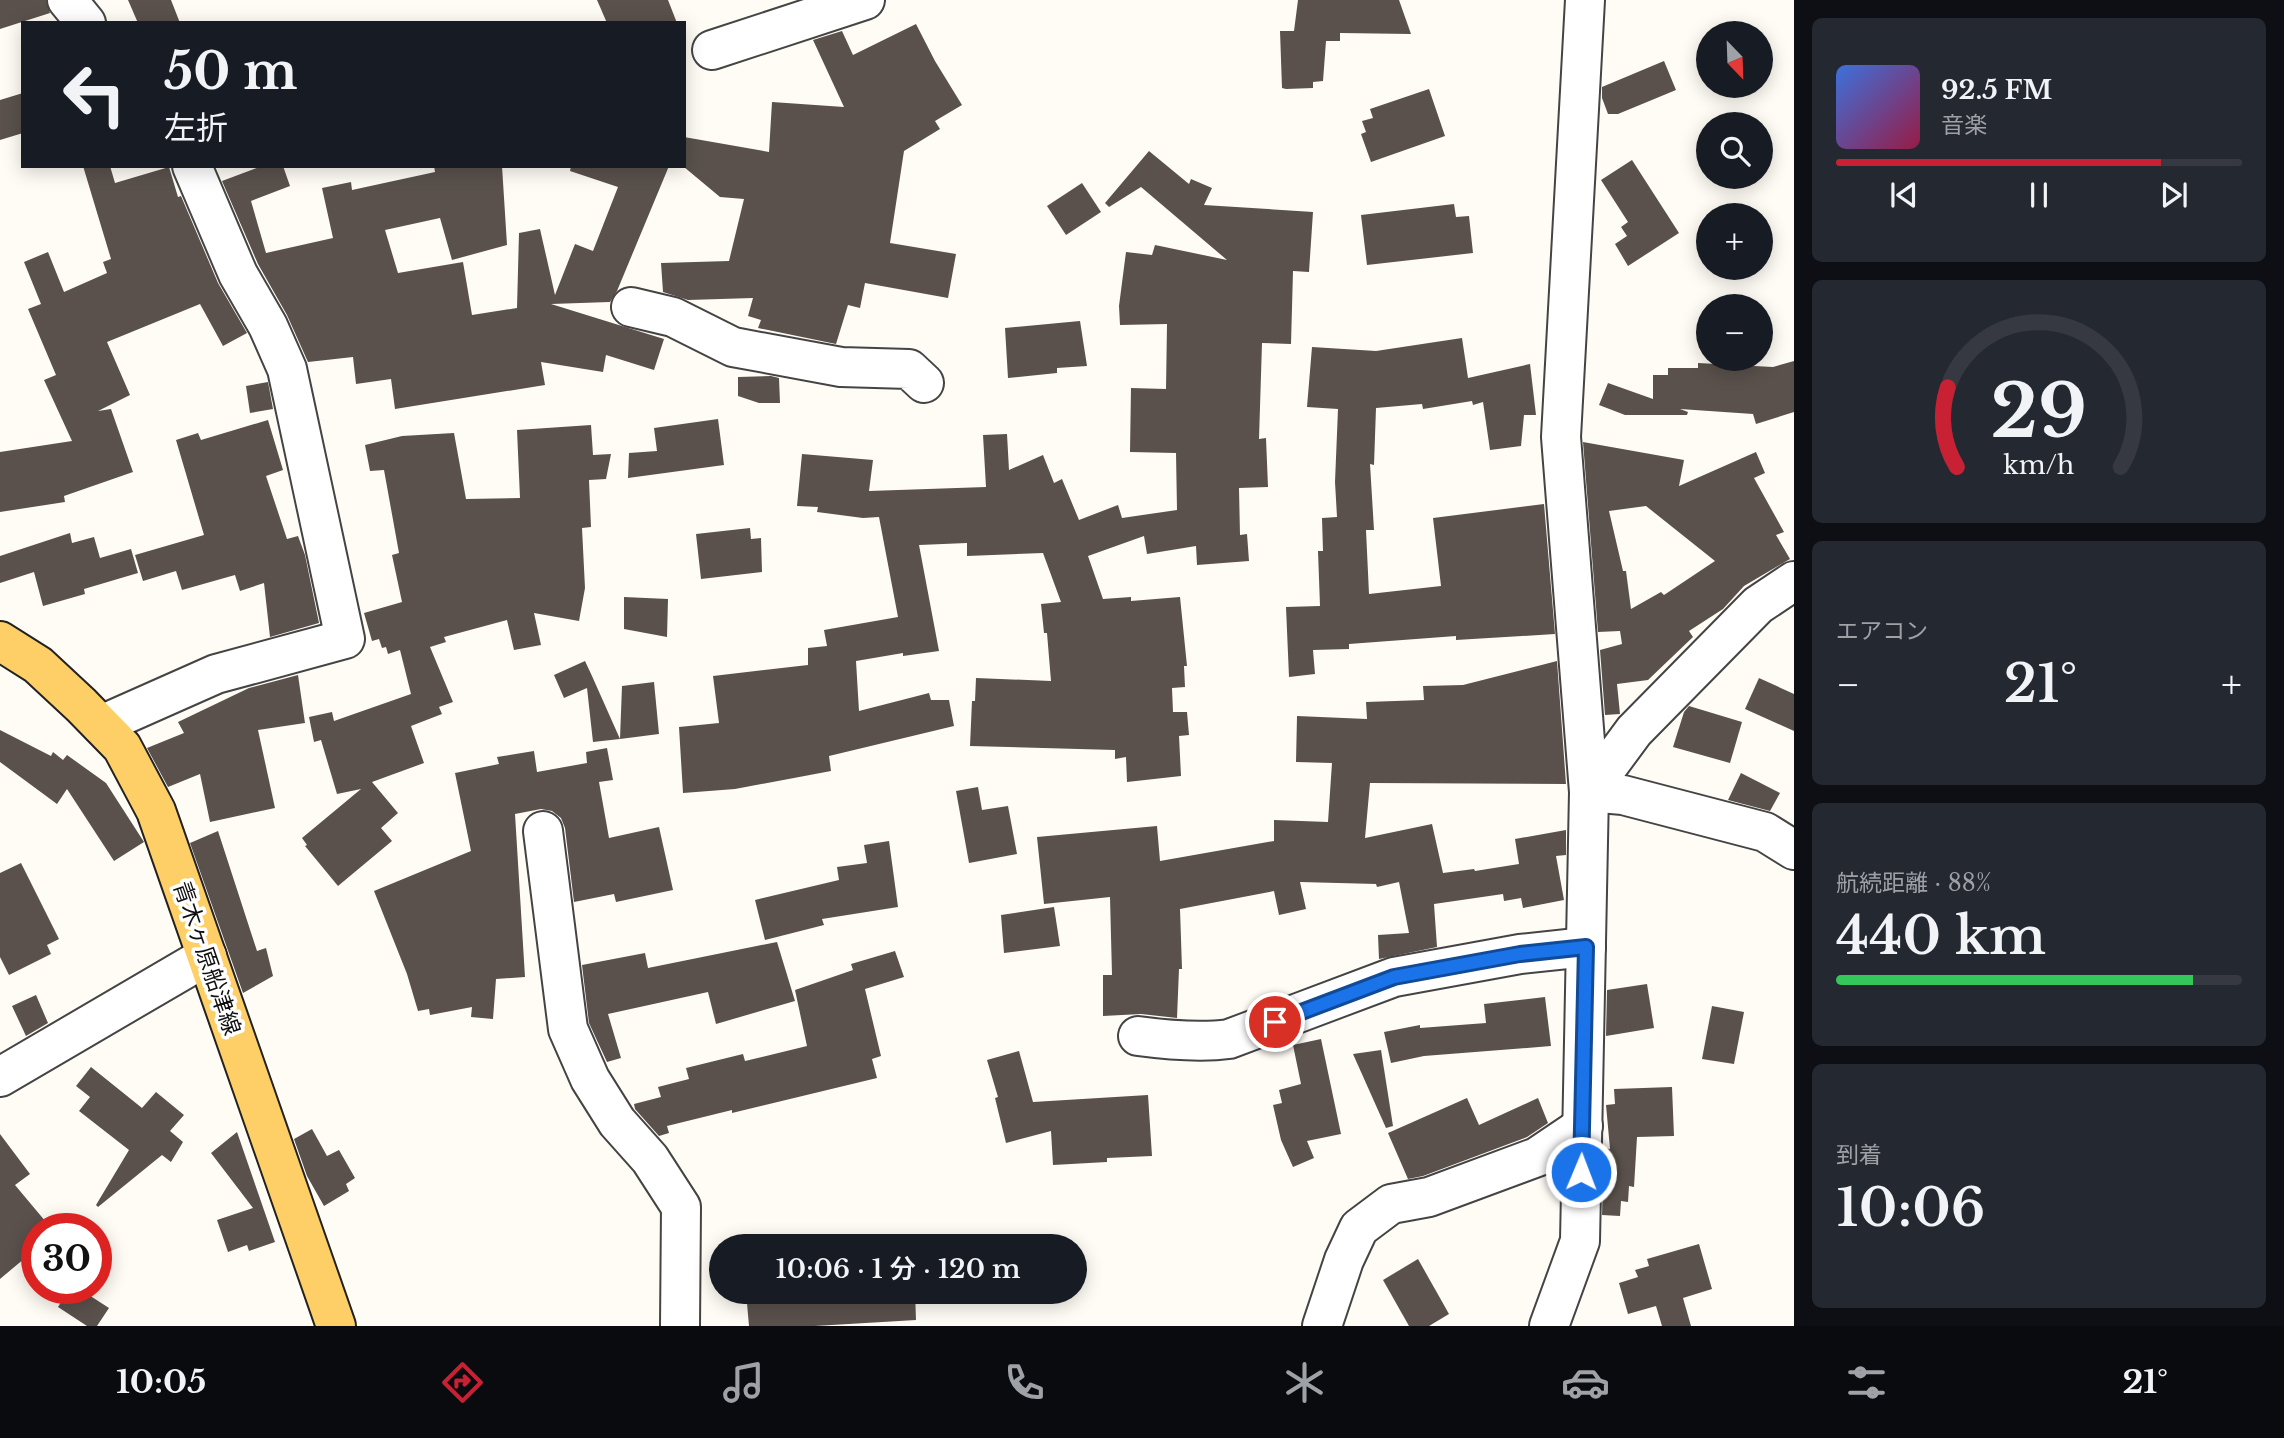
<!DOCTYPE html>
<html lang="ja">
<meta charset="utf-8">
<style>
body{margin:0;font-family:"Libre Baskerville","Noto Sans JP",serif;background:#242831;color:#f1f3f6;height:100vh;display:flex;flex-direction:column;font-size:26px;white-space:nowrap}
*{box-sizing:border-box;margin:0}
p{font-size:23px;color:#9ea1a6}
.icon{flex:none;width:38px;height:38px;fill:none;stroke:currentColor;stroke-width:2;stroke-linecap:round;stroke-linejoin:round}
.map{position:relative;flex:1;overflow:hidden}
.side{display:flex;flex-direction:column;gap:18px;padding:18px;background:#0d0f14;width:490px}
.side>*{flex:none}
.top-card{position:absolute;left:21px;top:21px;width:665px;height:147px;border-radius:0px;box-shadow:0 4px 18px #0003;background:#171b24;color:#f1f3f6;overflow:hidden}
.needle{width:46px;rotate:157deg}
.controls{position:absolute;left:1696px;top:21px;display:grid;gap:14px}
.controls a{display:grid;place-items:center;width:77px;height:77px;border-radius:50%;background:#171b24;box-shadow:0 4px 18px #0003;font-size:35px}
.speed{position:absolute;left:21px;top:1213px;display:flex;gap:14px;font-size:35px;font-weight:700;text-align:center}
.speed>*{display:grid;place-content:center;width:91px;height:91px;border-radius:50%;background:#171b24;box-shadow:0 4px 18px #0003;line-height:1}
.speed .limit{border:10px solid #d22;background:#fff;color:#111}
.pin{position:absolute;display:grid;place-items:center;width:60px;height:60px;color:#fff;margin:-30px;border:4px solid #fff;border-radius:50%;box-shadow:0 2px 7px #0007}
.me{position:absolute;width:77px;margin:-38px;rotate:1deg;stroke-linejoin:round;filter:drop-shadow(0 0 5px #0008)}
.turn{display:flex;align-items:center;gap:24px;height:147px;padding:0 28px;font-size:32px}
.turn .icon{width:91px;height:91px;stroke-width:2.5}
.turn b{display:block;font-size:49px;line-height:60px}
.big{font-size:52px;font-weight:600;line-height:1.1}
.side .widget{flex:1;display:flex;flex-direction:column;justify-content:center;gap:10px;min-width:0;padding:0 24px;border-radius:10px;background:#242831}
.side .dial{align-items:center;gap:0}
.dial svg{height:182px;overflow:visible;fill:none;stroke:#363941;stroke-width:7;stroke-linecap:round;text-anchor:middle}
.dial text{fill:#f1f3f6;stroke:none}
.song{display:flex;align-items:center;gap:21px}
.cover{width:84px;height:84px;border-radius:10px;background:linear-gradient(135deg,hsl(220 70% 55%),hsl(340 70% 35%))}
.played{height:7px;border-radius:4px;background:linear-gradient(90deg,#c92134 80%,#363941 80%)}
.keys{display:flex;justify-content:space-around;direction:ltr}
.heat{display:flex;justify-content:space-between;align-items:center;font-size:38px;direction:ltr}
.charge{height:10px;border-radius:5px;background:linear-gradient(90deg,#34c759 88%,#363941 0)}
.trip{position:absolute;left:709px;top:1234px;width:378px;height:70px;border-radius:35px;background:#171b24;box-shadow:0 4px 18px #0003;font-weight:600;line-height:70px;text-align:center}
.menu{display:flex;height:112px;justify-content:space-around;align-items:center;background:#090b0e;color:#9ea1a6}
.menu .icon{width:49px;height:49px}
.menu .selected{color:#c92134}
.menu b{font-size:32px;color:#f1f3f6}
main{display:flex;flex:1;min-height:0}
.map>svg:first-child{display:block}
.building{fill:#5a514c;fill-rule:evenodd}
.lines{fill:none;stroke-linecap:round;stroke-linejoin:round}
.minor-casing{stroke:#444;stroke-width:42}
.major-casing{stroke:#222;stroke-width:42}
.minor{stroke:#fff;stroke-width:38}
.major{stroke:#fecf66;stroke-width:38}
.route-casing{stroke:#114b97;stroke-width:18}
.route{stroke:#1a73e8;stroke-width:12}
.labels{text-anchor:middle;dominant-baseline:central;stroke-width:7;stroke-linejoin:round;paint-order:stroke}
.street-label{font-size:23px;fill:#111;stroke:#fff}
</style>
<main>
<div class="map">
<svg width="1794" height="1326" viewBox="0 0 1794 1326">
<rect width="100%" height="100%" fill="#fffcf5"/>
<g class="building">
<path d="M 0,0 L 46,0 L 50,13 L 0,29 Z"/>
<path d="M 128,0 L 171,0 L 180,23 L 138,23 Z"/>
<path d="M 597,0 L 668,0 L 677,23 L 607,23 Z"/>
<path d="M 1298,0 L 1399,0 L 1411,34 L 1340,33 L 1340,41 L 1326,41 L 1323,81 L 1313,82 L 1313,88 L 1286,89 L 1282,88 L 1280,31 L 1294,31 Z"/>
<path d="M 916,24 L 935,61 L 962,105 L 935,121 L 940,129 L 904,151 L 890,243 L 956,254 L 948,298 L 865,283 L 860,308 L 848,305 L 836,344 L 758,328 L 761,320 L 748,316 L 753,298 L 688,300 L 663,292 L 661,263 L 729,261 L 744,199 L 720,197 L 684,167 L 684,137 L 769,152 L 772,102 L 844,107 L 813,40 L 842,31 L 853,55 Z"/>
<path d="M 1664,61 L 1676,90 L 1618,114 L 1608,114 L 1602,98 L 1602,87 Z"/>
<path d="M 1429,89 L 1445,136 L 1371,162 L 1361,134 L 1366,132 L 1362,121 L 1373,118 L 1370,109 Z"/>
<path d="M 23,93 L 23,133 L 0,140 L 0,100 Z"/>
<path d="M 1149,151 L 1189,184 L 1191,179 L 1212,188 L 1204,205 L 1313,212 L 1309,272 L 1293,271 L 1291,344 L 1262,343 L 1259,439 L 1266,438 L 1268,487 L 1239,488 L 1240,535 L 1247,534 L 1249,561 L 1197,565 L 1196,546 L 1147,554 L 1144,536 L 1088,556 L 1103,599 L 1131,597 L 1131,601 L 1180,597 L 1187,666 L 1184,666 L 1185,687 L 1172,688 L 1173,712 L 1187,712 L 1189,735 L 1179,736 L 1181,776 L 1127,782 L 1126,757 L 1115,759 L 1115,750 L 970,746 L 972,701 L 975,701 L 976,678 L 1051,681 L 1047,633 L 1044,633 L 1041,604 L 1061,602 L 1043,553 L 967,556 L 967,543 L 919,545 L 939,651 L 903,656 L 903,653 L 856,661 L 859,711 L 929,693 L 931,700 L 949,700 L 954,726 L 829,756 L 831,771 L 735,789 L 683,793 L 679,727 L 719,723 L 713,676 L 808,665 L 808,648 L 827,646 L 824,630 L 898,617 L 879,517 L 863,518 L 817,512 L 818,507 L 797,506 L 802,454 L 873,460 L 869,491 L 986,487 L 983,435 L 1007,434 L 1009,470 L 1043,455 L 1054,483 L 1062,479 L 1079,520 L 1118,505 L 1122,518 L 1177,510 L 1176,453 L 1130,452 L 1131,388 L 1166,389 L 1167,324 L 1120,325 L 1119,306 L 1126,252 L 1152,255 L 1155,245 L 1227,260 L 1141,187 L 1109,207 L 1105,203 Z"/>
<path d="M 1632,160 L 1679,233 L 1628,266 L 1615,244 L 1627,236 L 1621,227 L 1628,222 L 1601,180 Z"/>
<path d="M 83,166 L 110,166 L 115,183 L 169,167 L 178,197 L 181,196 L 218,283 L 247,333 L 223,346 L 200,304 L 107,342 L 130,395 L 98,411 L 111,409 L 133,472 L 64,496 L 65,502 L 0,512 L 0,452 L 72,441 L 44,380 L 56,375 L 28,309 L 41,304 L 24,262 L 48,252 L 64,292 L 107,273 L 103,262 L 111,259 Z"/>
<path d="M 262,166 L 283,166 L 290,186 L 251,201 L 266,253 L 333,238 L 322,188 L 351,182 L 352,190 L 435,172 L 434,166 L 502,166 L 507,245 L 452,260 L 440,218 L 385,230 L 398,273 L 463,262 L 472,315 L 517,308 L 519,233 L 540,229 L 555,295 L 575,244 L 593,251 L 618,187 L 570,171 L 571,166 L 669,166 L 617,291 L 610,302 L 551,304 L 664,339 L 654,370 L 606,355 L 603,372 L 541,362 L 545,385 L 395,409 L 391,379 L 356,384 L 353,357 L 308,362 L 287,315 L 258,264 L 222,181 Z"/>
<path d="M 1082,183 L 1101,212 L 1066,235 L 1047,206 Z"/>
<path d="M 1454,204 L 1456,217 L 1469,216 L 1473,253 L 1367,265 L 1361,215 Z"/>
<path d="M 1080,321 L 1087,366 L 1057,368 L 1057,373 L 1008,378 L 1005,328 Z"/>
<path d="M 1462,338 L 1468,378 L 1530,364 L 1536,415 L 1524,415 L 1521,446 L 1490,450 L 1483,402 L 1473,405 L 1472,401 L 1423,409 L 1422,404 L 1376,408 L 1374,465 L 1370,464 L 1374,530 L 1366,530 L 1369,594 L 1441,586 L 1433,518 L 1544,504 L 1555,634 L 1456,640 L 1456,636 L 1349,644 L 1349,649 L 1313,650 L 1315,674 L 1289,677 L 1286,607 L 1320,606 L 1318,551 L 1323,551 L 1322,518 L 1337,517 L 1335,482 L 1338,409 L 1307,407 L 1312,347 L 1376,351 Z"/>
<path d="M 1794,361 L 1794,412 L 1756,424 L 1753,414 L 1680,409 L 1688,412 L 1687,415 L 1625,415 L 1599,405 L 1608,383 L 1653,399 L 1653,375 L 1668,375 L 1668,368 L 1698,368 L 1698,363 L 1773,367 Z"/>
<path d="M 771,376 L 779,378 L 780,403 L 759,403 L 738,396 L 738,377 Z"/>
<path d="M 268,382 L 273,409 L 250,413 L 246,386 Z"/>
<path d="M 718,419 L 724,465 L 628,478 L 629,453 L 657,451 L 654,428 Z"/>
<path d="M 268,420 L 283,470 L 266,476 L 287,539 L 298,536 L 305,555 L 319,623 L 270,637 L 264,583 L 240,591 L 235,575 L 182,590 L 176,571 L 143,581 L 135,555 L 204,535 L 176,440 L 198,433 L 201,440 Z"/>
<path d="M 591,425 L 593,455 L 611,454 L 606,479 L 589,480 L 591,527 L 582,528 L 585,588 L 579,621 L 534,613 L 541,645 L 514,650 L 507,620 L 444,637 L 446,642 L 430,647 L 453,702 L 439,707 L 442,714 L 411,726 L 424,763 L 372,782 L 398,813 L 381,828 L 392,841 L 338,886 L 305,846 L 307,845 L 302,838 L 361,789 L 337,794 L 321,740 L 314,742 L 309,717 L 332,712 L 334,721 L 411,694 L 400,650 L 388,654 L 386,647 L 382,648 L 379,639 L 372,641 L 364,613 L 402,602 L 392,555 L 399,553 L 384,470 L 370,471 L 365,445 L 402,436 L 454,433 L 466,499 L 520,498 L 517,430 Z"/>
<path d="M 1583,442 L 1684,460 L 1679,486 L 1756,452 L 1765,473 L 1754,478 L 1784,532 L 1776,535 L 1790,559 L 1744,586 L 1723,609 L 1689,631 L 1693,637 L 1648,680 L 1617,684 L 1620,714 L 1605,715 L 1600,650 L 1622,644 L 1620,631 L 1598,632 ZM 1646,506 L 1715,561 L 1664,595 L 1661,592 L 1631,609 L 1626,571 L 1623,571 L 1609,511 Z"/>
<path d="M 750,528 L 751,539 L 761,538 L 762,572 L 701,579 L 696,534 Z"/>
<path d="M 70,533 L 72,543 L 94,537 L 100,558 L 131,549 L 138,573 L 84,589 L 85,594 L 43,606 L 34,572 L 0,583 L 0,556 Z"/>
<path d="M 624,597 L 668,599 L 667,637 L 624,629 Z"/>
<path d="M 585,661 L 592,676 L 620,739 L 593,742 L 587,688 L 564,698 L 554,675 Z"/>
<path d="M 1557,661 L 1566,784 L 1370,783 L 1365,838 L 1432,824 L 1443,873 L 1474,869 L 1475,871 L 1519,864 L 1515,839 L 1566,830 L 1566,855 L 1556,856 L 1564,900 L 1523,908 L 1521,898 L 1504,901 L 1503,894 L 1434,904 L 1437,947 L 1379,959 L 1378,935 L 1409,933 L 1399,882 L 1377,887 L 1376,884 L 1300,882 L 1306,909 L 1279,915 L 1274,891 L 1180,909 L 1182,969 L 1179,969 L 1177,1018 L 1141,1014 L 1103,1016 L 1103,975 L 1112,975 L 1110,897 L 1044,904 L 1037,837 L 1157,826 L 1160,861 L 1274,841 L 1274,820 L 1328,822 L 1332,763 L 1296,762 L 1297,716 L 1367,719 L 1366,702 L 1424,700 L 1423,686 L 1463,685 Z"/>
<path d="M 298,675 L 305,723 L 258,730 L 275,808 L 210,822 L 200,774 L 168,787 L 147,748 L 184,733 L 178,722 L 249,688 Z"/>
<path d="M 1759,678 L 1794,694 L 1794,731 L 1745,709 Z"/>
<path d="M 654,682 L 659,734 L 620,739 L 622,686 Z"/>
<path d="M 1689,706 L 1742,722 L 1730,763 L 1673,747 L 1684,712 Z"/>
<path d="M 0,730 L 51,756 L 53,752 L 63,760 L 67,755 L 106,783 L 144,842 L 114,861 L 67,789 L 57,804 L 0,762 Z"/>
<path d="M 607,748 L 613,780 L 599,782 L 609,838 L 659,827 L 673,890 L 616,902 L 614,894 L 574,902 L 565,828 L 561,818 L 552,811 L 541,809 L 515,814 L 525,977 L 496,979 L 493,1019 L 471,1017 L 472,1007 L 430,1015 L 429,1009 L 418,1011 L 407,974 L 374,891 L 471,851 L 455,773 L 499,764 L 497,757 L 534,751 L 537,772 L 587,763 L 586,752 Z"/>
<path d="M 1741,773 L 1780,793 L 1770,811 L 1728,800 Z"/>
<path d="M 978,787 L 982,810 L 1008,806 L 1017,854 L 969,863 L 956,791 Z"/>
<path d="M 218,831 L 257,951 L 266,948 L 273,976 L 243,993 L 190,843 Z"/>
<path d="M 889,841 L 898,907 L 822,919 L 824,925 L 765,940 L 755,900 L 839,880 L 837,867 L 867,863 L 864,845 Z"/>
<path d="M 21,863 L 59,939 L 47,945 L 51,954 L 9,975 L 0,957 L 0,873 Z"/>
<path d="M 1054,907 L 1060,946 L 1004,953 L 1001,915 Z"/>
<path d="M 777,942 L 795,1001 L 716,1024 L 708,992 L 608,1014 L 621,1058 L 607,1062 L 589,1023 L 582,965 L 645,953 L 648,968 Z"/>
<path d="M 895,951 L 904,977 L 865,989 L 881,1056 L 872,1059 L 877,1078 L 732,1113 L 732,1110 L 667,1126 L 669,1133 L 659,1136 L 635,1109 L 634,1104 L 661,1097 L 658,1087 L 689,1079 L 686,1068 L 743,1054 L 745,1061 L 807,1046 L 795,990 L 853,970 L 851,964 Z"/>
<path d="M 1647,984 L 1654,1028 L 1606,1036 L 1607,990 Z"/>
<path d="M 36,995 L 48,1023 L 26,1036 L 12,1006 Z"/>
<path d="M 1545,997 L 1551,1046 L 1424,1056 L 1391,1063 L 1384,1032 L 1420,1025 L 1420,1028 L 1486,1023 L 1484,1004 Z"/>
<path d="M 1712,1006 L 1744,1012 L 1734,1064 L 1702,1059 Z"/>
<path d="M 1321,1039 L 1341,1134 L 1307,1141 L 1314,1158 L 1293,1167 L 1281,1140 L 1273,1105 L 1282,1103 L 1279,1090 L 1301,1084 L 1293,1045 Z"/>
<path d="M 1381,1050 L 1393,1126 L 1386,1128 L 1353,1054 Z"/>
<path d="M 1019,1051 L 1033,1102 L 1148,1095 L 1152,1156 L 1107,1158 L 1107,1162 L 1053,1165 L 1051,1131 L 1006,1143 L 995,1098 L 998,1097 L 987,1060 Z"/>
<path d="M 91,1067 L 142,1108 L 156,1092 L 184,1115 L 170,1131 L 183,1142 L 171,1162 L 162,1155 L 98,1207 L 96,1205 L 129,1150 L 79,1111 L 90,1097 L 76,1086 Z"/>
<path d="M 1672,1087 L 1674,1136 L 1637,1137 L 1634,1187 L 1629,1186 L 1628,1202 L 1621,1201 L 1620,1216 L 1602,1215 L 1604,1148 L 1610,1149 L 1606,1105 L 1615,1104 L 1614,1089 Z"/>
<path d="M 1467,1098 L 1479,1125 L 1538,1098 L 1548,1123 L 1527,1137 L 1423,1176 L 1408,1179 L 1388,1133 Z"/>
<path d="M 312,1129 L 327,1156 L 339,1150 L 355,1178 L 346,1184 L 349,1191 L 324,1206 L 307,1176 L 294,1139 Z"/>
<path d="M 237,1132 L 275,1242 L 249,1251 L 247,1245 L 228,1252 L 217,1220 L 253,1208 L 211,1153 Z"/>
<path d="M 0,1134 L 30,1174 L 15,1185 L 51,1228 L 37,1228 L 37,1248 L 0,1279 Z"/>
<path d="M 1699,1244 L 1712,1289 L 1683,1298 L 1691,1326 L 1662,1326 L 1656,1306 L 1628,1314 L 1619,1283 L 1638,1277 L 1635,1270 L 1649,1266 L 1647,1259 Z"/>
<path d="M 1418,1259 L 1449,1314 L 1429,1326 L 1409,1326 L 1383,1280 Z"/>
<path d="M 70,1288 L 78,1288 L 109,1308 L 97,1326 L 87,1326 L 58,1307 Z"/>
<path d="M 746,1292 L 915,1292 L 916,1320 L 815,1326 L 749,1326 Z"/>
</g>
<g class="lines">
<g class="minor-casing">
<g id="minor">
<path d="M 67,0 L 86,23"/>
<path d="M 712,50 L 865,0"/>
<path d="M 631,307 L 673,317 L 733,347 L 841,367 L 909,369 L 924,383"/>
<path d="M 1794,581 L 1758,605 L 1634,731 L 1589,792 L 1623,795 L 1765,832 L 1794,850"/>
<path d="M 101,725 L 216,674 L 345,639 L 287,369 L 268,326 L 238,274 L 192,166"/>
<path d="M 543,831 L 568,1029 L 590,1079 L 617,1122 L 650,1159 L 681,1207 L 680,1326"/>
<path d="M 1138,1036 C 1168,1040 1199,1043 1229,1039 L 1394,977 L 1520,954 L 1586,947"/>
<path d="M 0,1077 L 207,956"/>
<path d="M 1322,1326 L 1344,1260 L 1359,1228 L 1391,1204 L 1429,1197 L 1537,1157 L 1583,1126"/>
<path d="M 1549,1326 L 1580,1241 L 1589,792 L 1561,437 L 1585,0"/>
</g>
</g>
<g class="major-casing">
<path id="major" d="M 0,641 L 38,665 L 81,705 L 122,747 L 156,811 L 336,1326"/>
</g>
<use href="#minor" class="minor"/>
<use href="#major" class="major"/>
</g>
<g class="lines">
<g class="route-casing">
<path id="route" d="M 1275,1022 L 1394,977 L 1520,954 L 1586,947 L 1581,1172"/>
</g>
<use href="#route" class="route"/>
</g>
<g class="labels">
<g class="street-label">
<text transform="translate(207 958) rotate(71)">青木ヶ原船津線</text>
</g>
</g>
</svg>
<div class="controls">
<a><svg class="needle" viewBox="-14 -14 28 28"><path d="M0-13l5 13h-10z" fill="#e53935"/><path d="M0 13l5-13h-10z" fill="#9ea1a6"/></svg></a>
<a><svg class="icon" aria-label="search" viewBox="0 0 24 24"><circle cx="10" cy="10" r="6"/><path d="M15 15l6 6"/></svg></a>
<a>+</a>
<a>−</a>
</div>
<div class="speed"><div class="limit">30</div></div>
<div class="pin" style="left:1275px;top:1022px;background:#d93025"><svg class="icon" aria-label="arrive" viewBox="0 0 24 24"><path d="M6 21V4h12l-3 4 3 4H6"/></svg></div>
<svg class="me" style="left:1581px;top:1172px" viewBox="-20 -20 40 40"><circle r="17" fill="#1a73e8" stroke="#fff" stroke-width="3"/><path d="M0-11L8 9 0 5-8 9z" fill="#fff"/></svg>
<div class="trip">10:06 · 1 分 · 120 m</div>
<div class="top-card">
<div class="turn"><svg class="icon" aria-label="left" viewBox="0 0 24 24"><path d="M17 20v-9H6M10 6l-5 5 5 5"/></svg><div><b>50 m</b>左折</div></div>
</div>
</div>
<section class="side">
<div class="widget">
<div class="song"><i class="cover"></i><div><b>92.5 FM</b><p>音楽</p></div></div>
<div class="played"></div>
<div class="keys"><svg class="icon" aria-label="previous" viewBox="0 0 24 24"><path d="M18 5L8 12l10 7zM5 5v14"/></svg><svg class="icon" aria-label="pause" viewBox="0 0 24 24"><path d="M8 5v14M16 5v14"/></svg><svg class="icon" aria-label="next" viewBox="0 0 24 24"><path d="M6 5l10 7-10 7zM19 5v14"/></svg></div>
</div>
<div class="widget dial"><svg viewBox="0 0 100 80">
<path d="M14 69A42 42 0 1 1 86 69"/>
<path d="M14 69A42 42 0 0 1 10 34" stroke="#c92134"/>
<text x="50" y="56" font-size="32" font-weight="700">29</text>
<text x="50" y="72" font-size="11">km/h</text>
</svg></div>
<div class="widget"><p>エアコン</p>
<div class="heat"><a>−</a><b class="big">21°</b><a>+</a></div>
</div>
<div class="widget"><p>航続距離 · 88%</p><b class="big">440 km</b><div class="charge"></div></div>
<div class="widget"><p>到着</p><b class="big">10:06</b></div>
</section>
</main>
<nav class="menu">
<b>10:05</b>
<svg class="icon selected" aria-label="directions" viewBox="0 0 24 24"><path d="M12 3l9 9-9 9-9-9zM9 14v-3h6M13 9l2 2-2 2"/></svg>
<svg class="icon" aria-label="music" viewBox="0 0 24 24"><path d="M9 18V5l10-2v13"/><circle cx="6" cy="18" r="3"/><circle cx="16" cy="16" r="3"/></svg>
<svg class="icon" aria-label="phone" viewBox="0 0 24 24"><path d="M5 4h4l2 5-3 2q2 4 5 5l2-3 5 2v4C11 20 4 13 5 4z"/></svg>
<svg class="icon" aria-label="climate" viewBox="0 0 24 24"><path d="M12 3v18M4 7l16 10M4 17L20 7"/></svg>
<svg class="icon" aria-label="car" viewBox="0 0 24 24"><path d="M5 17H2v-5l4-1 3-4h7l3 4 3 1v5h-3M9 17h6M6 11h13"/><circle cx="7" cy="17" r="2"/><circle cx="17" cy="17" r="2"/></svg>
<svg class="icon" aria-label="filters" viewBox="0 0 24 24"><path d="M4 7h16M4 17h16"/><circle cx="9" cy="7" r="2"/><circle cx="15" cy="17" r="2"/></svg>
<b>21°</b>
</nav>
